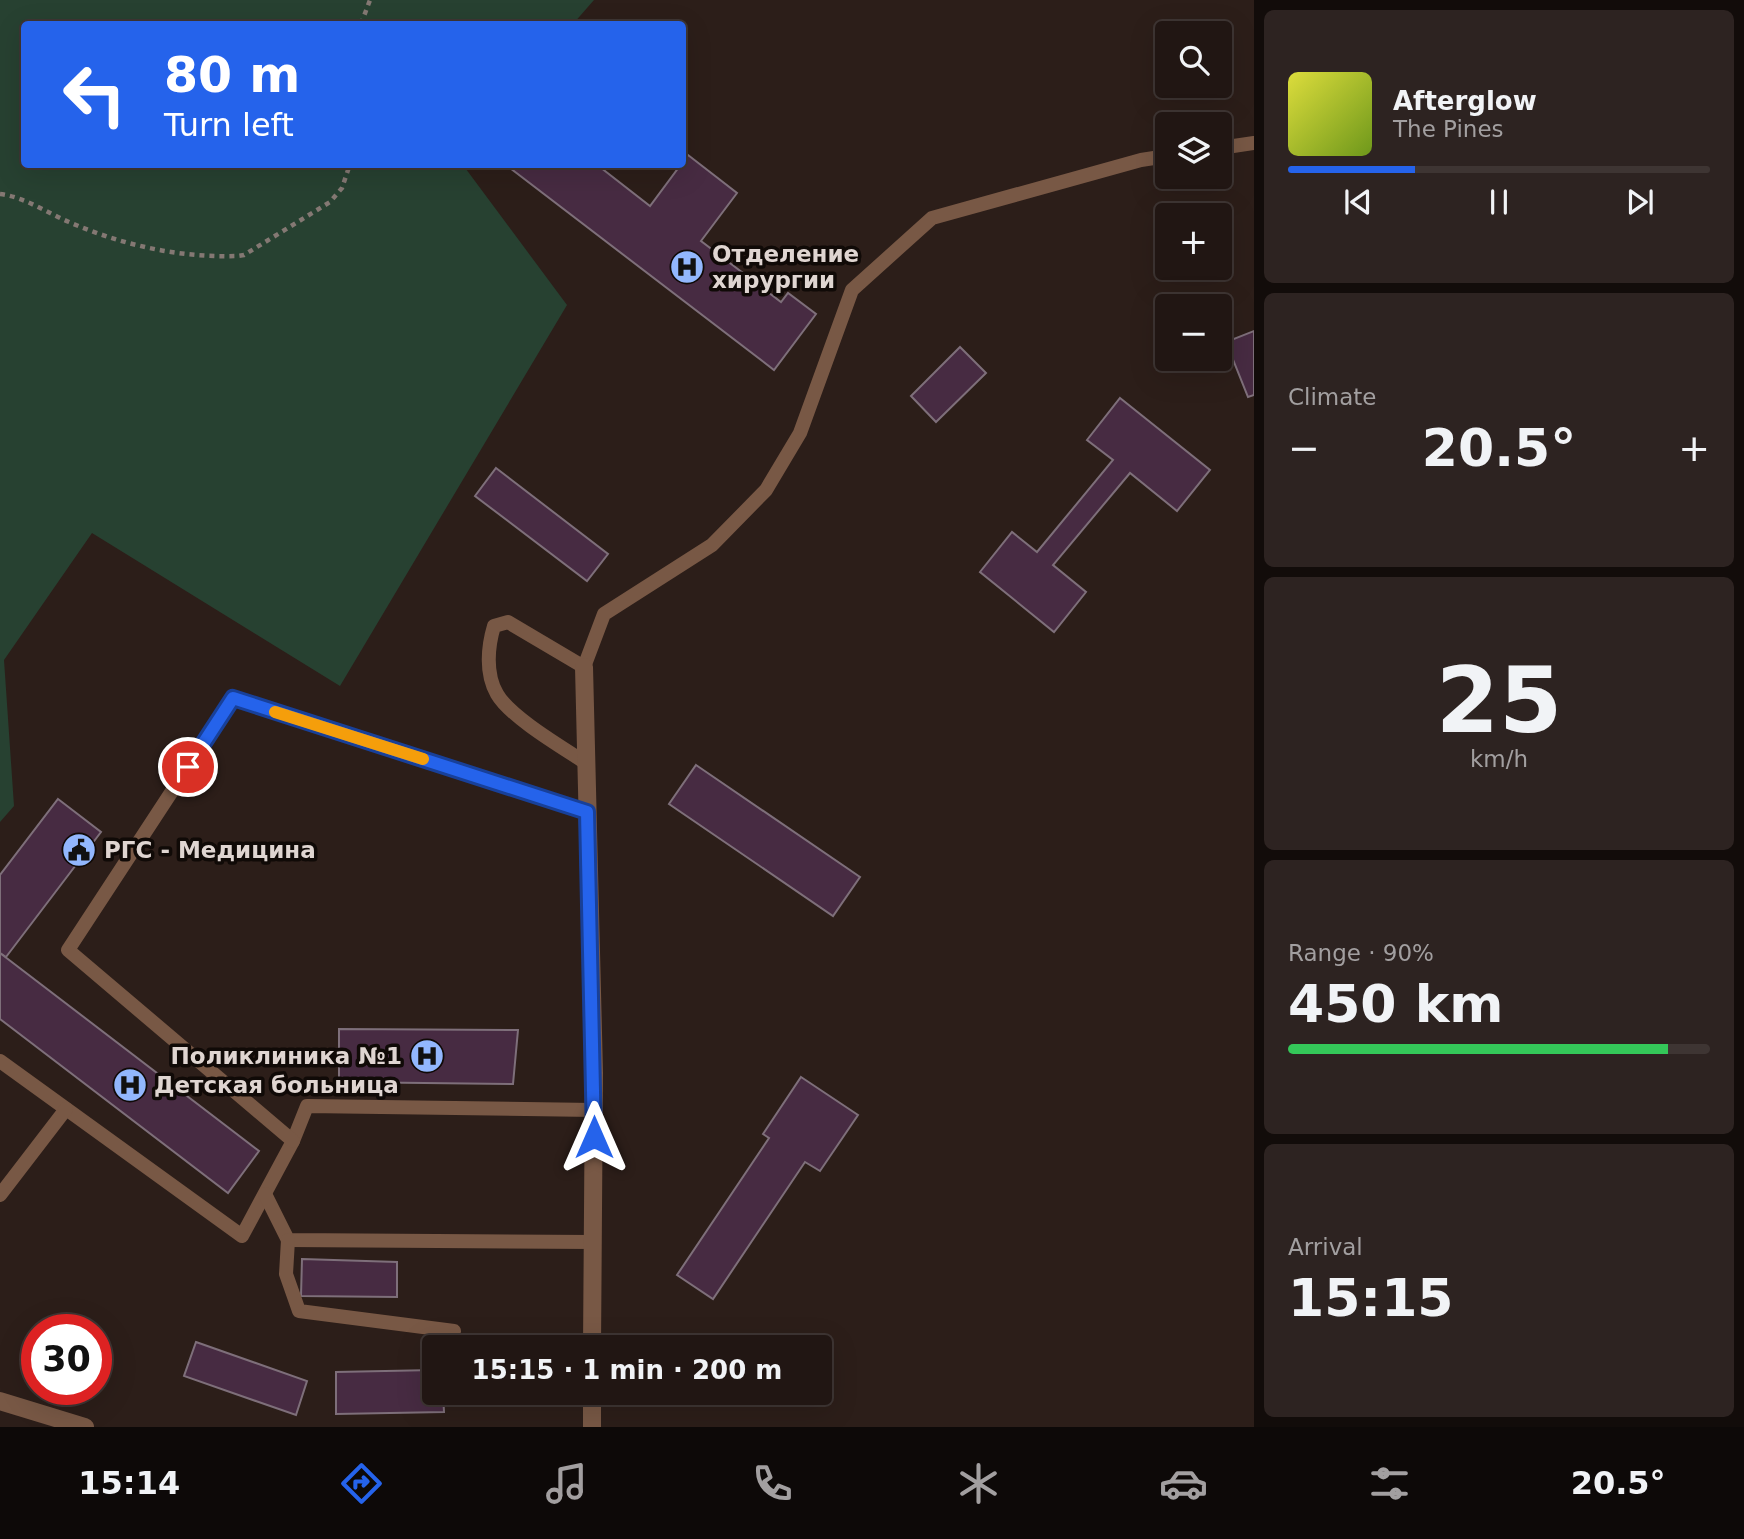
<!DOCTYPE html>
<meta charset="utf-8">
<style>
body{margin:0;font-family:"DejaVu Sans",sans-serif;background:#2d2321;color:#f1f3f6;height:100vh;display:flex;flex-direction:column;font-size:26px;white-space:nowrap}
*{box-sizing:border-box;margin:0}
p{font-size:23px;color:#a29fa0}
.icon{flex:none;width:38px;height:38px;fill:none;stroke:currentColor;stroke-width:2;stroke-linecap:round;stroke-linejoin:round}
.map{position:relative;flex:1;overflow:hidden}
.panel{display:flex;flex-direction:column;gap:10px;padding:10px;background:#120c0a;width:490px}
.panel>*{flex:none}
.guide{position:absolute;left:21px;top:21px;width:665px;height:147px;border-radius:7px;box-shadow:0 7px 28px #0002,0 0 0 2px #3e3533;background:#2563eb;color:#fff;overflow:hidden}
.controls{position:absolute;left:1155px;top:21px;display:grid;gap:14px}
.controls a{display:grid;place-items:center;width:77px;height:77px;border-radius:7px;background:#211613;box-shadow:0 7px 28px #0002,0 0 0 2px #3e3533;font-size:35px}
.speed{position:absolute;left:21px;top:1314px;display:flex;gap:14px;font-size:35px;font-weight:700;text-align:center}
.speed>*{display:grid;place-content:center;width:91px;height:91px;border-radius:50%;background:#211613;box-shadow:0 7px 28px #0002,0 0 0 2px #3e3533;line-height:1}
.speed .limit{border:10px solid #d22;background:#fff;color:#111}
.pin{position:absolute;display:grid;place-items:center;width:60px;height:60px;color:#fff;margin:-30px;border:4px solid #fff;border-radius:50%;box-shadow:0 2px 7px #0007}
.me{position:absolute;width:77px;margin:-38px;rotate:0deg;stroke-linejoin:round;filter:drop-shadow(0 0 5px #0008)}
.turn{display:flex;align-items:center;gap:24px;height:147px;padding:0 28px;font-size:32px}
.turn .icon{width:91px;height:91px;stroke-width:2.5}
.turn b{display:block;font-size:49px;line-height:60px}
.big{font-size:52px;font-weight:600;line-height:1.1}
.panel .tile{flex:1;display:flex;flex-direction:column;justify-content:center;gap:10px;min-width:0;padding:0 24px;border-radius:10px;background:#2d2321}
.panel .dial{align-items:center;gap:0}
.dial b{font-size:91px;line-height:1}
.song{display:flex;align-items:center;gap:21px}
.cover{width:84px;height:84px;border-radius:10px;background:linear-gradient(135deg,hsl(60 70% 55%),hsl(80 70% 35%))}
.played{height:7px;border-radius:4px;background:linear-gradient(90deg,#2563eb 30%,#3e3533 30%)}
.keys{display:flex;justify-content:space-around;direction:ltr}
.heat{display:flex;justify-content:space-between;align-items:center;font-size:38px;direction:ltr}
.charge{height:10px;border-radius:5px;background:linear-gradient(90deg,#34c759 90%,#3e3533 0)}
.trip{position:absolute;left:422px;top:1335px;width:410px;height:70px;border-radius:7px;background:#211613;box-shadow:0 7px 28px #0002,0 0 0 2px #3e3533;font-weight:600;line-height:70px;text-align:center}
.dock{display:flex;height:112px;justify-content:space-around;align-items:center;background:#0d0908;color:#a29fa0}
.dock .icon{width:49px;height:49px}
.dock .selected{color:#2563eb}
.dock b{font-size:32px;color:#f1f3f6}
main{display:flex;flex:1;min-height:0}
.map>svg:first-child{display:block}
.green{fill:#274131}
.building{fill:#472b42;stroke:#7e6f7a;stroke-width:2}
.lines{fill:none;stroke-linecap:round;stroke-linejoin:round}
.path{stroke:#847873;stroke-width:4.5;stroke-dasharray:5 5;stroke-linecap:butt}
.service{stroke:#785845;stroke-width:14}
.minor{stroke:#785845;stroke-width:18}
.route-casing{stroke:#184099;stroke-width:18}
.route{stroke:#2563eb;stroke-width:12}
.slow{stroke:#f59e0b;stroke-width:12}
.labels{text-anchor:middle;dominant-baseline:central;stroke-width:7;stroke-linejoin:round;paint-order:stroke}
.poi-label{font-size:23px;font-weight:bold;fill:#dfd5d1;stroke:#100a07;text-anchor:start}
</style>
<main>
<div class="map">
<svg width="1254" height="1427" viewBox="0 0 1254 1427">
<rect width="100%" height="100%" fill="#2c1e19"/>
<path class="green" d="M 0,0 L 594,0 L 573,24 L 24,24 L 24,164 L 463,165 L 567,305 L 340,686 L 92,533 L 4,660 L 14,806 L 0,822 Z"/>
<g class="building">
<path d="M 688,155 L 737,193 L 701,241 L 781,302 L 788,293 L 816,314 L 774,370 L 506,165 L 596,164 L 650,206 Z"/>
<path d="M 1254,331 L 1254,395 L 1248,397 L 1226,342 Z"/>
<path d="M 960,347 L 986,373 L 936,422 L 911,396 Z"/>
<path d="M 1120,398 L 1210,470 L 1177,511 L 1130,473 L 1053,565 L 1086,592 L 1054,632 L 980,572 L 1012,532 L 1037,552 L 1113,460 L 1087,440 Z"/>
<path d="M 496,468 L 608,554 L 587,581 L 475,496 Z"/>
<path d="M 696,765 L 860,877 L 833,916 L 669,804 Z"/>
<path d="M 58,799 L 101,832 L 6,957 L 0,953 L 0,875 Z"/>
<path d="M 0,953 L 259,1151 L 228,1193 L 0,1019 Z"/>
<path d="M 339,1029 L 518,1030 L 513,1084 L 339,1082 Z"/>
<path d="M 801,1077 L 858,1115 L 820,1171 L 805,1162 L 713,1299 L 677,1275 L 769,1138 L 763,1134 Z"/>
<path d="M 302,1259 L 397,1262 L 397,1297 L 301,1296 Z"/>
<path d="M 196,1342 L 307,1381 L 296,1415 L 184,1376 Z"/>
<path d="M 434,1370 L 434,1393 L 443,1393 L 444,1412 L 336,1414 L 336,1372 Z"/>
</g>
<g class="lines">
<g class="path">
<path d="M 361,24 L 370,0"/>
<path d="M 0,194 C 25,197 47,213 69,222 C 122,245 179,258 237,256 L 244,255 L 330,202 L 342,188 L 350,164"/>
</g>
<g class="service">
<path d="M 1220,148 L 1254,143"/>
<path d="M 586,763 C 563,748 510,717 497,694 C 485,673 488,646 494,626 L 508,622 L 584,667 L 604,614 L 712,545 L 766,490 L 800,433 L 852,290 L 932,218 L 1141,160 L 1167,156"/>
<path d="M 0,1061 L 242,1236 L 293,1141 L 307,1106 L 594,1110"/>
<path d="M 293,1141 L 68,950 L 233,698 L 588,812"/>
<path d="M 265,1194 L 288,1240 L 593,1242"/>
<path d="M 0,1195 L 66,1109"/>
<path d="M 288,1240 L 286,1274 L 299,1311 L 454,1331"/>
</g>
<g class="minor">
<path d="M 584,667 L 594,1073 L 592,1348"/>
<path d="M 0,1401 L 85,1427"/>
<path d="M 592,1427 L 592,1393"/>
</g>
</g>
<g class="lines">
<g class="route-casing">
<path id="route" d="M 188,767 L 233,698 L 587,812 L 594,1137"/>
</g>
<use href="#route" class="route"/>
<path class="slow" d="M 275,712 L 423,759"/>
</g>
<defs>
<g id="hospital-disc" transform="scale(1.75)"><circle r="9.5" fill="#92b7fd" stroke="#100a07"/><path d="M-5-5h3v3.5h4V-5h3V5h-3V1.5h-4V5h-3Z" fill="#111"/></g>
<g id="civic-disc" transform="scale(1.75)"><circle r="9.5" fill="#92b7fd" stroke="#100a07"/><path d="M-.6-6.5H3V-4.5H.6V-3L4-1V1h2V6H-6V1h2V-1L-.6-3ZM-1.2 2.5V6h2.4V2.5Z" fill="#111"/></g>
</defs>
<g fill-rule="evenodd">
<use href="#hospital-disc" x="687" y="267"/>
<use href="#civic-disc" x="79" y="850"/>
<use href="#hospital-disc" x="427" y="1056"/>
<use href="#hospital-disc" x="130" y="1085"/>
</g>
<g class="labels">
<g class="poi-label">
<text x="712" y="254">Отделение<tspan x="712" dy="26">хирургии</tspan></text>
<text x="104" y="850">РГС - Медицина</text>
<text x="402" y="1056" text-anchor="end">Поликлиника №1</text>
<text x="154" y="1085">Детская больница</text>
</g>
</g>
</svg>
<div class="controls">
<a><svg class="icon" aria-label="search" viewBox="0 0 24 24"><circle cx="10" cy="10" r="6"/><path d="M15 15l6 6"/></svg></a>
<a><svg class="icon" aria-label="layers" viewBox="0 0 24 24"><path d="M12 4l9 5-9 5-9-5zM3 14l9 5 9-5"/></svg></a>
<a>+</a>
<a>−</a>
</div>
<div class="speed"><div class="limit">30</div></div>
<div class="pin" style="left:188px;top:767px;background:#d93025"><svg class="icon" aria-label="arrive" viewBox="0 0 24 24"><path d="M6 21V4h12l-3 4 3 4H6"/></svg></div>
<svg class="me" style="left:594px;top:1137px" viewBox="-20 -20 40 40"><path d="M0-17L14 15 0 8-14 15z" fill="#2563eb" stroke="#fff" stroke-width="4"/></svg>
<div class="trip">15:15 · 1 min · 200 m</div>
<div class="guide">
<div class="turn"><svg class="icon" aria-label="left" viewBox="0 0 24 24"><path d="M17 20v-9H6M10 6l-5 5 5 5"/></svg><div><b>80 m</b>Turn left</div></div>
</div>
</div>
<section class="panel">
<div class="tile">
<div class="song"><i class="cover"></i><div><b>Afterglow</b><p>The Pines</p></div></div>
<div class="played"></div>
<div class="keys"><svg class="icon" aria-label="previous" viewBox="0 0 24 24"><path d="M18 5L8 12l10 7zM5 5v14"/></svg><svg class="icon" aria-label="pause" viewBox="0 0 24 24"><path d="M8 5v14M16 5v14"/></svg><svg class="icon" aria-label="next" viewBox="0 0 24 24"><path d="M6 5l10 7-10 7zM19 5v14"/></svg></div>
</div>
<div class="tile"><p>Climate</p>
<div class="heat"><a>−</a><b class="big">20.5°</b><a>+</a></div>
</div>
<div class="tile dial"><b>25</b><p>km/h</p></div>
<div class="tile"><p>Range · 90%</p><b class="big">450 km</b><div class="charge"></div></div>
<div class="tile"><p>Arrival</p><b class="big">15:15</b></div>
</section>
</main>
<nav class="dock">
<b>15:14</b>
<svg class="icon selected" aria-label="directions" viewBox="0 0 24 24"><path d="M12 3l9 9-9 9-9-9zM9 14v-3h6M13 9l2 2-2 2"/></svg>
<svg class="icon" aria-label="music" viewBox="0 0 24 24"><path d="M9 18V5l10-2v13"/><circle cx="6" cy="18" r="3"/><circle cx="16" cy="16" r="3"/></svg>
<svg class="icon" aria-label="phone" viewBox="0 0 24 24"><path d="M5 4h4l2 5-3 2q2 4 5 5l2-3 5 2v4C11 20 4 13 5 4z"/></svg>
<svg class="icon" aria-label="climate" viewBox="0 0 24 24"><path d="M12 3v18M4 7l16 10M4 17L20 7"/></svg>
<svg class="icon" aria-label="car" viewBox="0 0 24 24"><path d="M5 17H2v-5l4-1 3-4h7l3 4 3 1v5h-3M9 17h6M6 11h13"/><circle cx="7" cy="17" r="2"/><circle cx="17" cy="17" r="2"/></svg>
<svg class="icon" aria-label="filters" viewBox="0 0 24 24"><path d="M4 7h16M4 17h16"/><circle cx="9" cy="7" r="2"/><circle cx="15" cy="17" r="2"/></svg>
<b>20.5°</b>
</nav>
